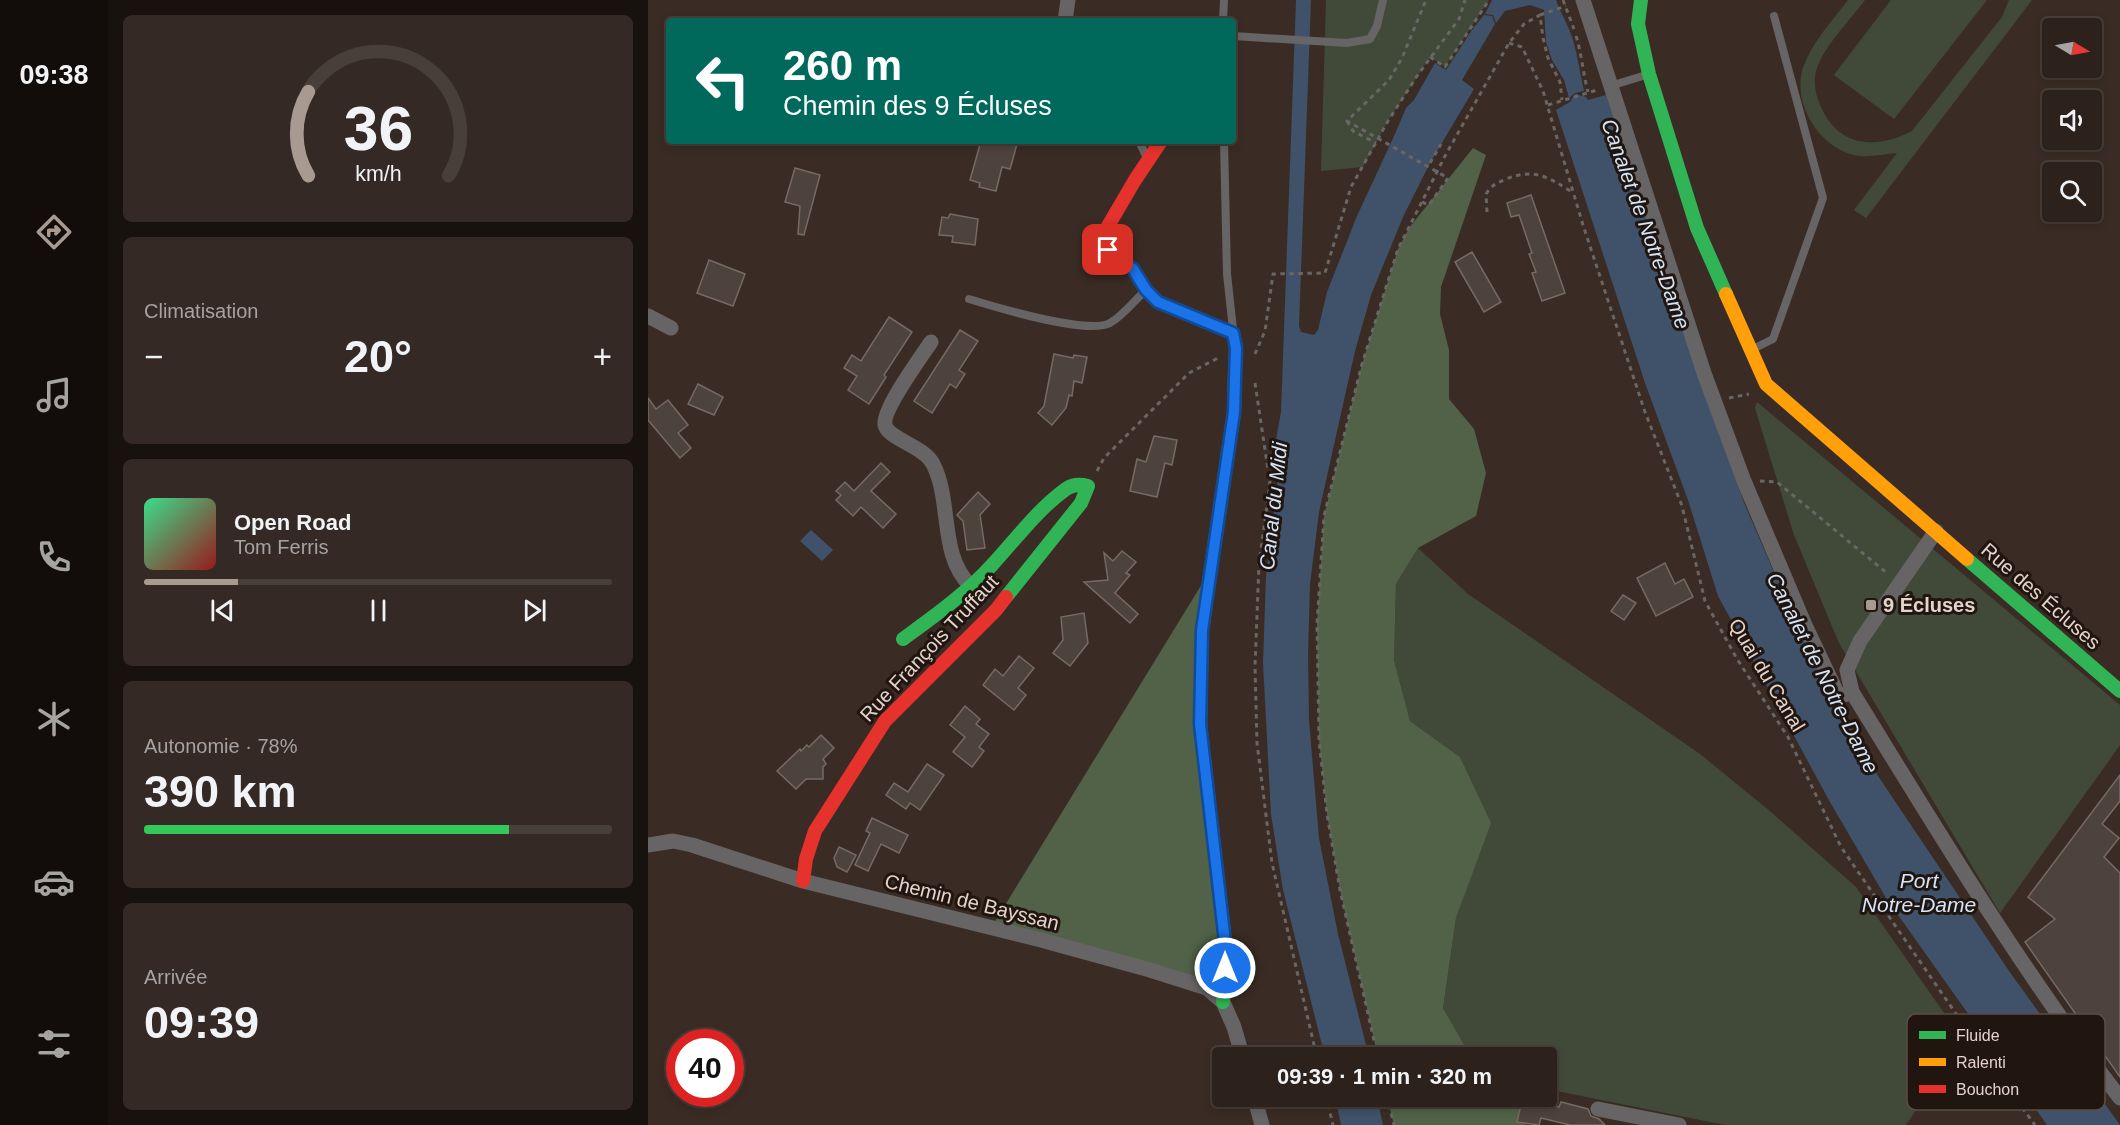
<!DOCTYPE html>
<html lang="fr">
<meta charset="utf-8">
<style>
body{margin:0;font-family:Helvetica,sans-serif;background:#342924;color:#f1f3f6;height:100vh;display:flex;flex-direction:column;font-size:22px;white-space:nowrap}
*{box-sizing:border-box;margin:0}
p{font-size:20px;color:#a6a3a3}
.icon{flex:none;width:33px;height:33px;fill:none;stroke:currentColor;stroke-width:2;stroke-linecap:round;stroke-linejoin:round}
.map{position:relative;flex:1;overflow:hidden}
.panel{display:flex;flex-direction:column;gap:15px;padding:15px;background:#18120f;width:540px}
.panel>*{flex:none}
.top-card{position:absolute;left:18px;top:18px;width:570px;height:126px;border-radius:6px;box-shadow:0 3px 9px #0003,0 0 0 2px #483e3a;background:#00695c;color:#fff;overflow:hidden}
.needle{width:39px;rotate:100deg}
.tools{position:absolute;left:1394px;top:18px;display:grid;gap:12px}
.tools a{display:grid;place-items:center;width:60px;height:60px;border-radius:6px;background:#2c211b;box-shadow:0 3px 9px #0003,0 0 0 2px #483e3a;font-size:30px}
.speed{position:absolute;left:18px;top:1029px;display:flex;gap:12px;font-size:30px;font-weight:700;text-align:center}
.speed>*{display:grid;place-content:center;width:78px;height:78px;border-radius:50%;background:#2c211b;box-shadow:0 3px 9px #0003,0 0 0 2px #483e3a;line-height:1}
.speed .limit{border:9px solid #d22;background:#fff;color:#111}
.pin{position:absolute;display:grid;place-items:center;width:51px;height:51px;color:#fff;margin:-26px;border-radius:12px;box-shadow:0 3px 9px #0006}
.me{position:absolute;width:66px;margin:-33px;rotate:0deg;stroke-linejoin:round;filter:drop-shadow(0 0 4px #0008)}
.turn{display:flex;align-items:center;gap:21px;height:126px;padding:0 18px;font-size:27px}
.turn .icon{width:78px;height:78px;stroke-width:2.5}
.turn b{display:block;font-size:42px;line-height:51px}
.big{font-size:45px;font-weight:800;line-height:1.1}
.panel .tile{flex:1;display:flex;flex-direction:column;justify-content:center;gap:9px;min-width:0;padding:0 21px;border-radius:9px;background:#342924}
.panel .dial{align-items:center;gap:0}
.dial svg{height:156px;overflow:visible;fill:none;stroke:#483e3a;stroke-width:7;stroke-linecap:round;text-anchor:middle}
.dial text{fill:#f1f3f6;stroke:none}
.song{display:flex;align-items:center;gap:18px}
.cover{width:72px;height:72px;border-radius:9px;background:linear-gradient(135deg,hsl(150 70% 55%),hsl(0 70% 35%))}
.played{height:6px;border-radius:3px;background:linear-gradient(90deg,#a89991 20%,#483e3a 20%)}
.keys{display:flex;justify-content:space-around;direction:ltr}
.heat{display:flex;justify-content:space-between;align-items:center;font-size:33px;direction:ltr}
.charge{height:9px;border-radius:4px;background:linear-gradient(90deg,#34c759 78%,#483e3a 0)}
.trip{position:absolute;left:564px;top:1047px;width:345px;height:60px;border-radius:6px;background:#2c211b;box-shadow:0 3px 9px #0003,0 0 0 2px #483e3a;font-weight:800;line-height:60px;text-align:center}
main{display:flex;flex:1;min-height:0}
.tabs{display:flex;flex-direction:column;width:108px;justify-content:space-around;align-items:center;background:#120d0b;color:#a6a3a3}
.tabs .icon{width:42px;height:42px}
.tabs .active{color:#a89991}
.tabs b{font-size:27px;color:#f1f3f6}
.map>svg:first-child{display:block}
.green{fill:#414a39}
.forest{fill:#516248}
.water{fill:#3f5269}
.building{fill:#4e423c;stroke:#766a63;stroke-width:1.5}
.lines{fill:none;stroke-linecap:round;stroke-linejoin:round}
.path{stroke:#696665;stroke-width:3;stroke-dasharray:4.5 4.5;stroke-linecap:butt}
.lane{stroke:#676465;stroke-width:8}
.street{stroke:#676465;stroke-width:15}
.fast{stroke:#30b455;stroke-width:14}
.slow{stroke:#ff9f0a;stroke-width:14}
.jam{stroke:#e5322d;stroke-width:14}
.route-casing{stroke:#114b97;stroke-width:15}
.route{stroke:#1a73e8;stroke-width:10}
.poi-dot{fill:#a89991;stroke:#20150f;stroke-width:2}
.labels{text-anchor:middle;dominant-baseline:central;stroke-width:6;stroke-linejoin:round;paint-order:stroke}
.street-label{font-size:20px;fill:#e4d3cb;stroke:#20150f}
.poi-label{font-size:20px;font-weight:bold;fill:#e4d3cb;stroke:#20150f;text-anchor:start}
.water-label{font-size:21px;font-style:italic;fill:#d4e5f9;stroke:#20150f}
.key{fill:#20150f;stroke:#5b4e47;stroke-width:1.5}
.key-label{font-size:16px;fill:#e4d3cb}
</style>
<main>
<nav class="tabs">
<b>09:38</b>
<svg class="icon active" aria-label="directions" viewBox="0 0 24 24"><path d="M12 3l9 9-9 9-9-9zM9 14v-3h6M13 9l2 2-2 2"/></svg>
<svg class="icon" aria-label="music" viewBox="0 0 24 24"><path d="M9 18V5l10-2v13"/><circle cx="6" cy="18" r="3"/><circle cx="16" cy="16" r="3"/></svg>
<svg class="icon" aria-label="phone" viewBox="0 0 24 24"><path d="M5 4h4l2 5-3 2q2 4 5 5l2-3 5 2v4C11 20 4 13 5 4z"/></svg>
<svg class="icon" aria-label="climate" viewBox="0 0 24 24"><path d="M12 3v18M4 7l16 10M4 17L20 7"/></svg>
<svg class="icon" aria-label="car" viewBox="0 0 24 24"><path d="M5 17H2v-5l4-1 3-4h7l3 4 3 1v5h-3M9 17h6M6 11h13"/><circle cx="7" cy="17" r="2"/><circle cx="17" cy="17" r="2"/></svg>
<svg class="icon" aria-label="filters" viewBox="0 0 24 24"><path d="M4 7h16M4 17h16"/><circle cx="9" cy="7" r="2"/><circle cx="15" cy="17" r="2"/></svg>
</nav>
<section class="panel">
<div class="tile dial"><svg viewBox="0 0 100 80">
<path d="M14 69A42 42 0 1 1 86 69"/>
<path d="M14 69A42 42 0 0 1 14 26" stroke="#a89991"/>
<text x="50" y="56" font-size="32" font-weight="700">36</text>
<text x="50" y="72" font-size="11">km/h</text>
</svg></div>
<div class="tile"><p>Climatisation</p>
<div class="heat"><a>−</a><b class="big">20°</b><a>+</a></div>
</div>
<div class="tile">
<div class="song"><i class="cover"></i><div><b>Open Road</b><p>Tom Ferris</p></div></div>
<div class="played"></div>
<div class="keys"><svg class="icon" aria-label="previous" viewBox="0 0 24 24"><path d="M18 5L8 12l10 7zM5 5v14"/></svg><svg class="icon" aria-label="pause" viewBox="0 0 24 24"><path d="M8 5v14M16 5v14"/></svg><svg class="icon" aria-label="next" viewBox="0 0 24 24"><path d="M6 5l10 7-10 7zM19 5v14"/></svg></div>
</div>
<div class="tile"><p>Autonomie · 78%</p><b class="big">390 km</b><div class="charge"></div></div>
<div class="tile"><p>Arrivée</p><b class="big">09:39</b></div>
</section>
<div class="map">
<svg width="1472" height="1125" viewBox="0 0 1472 1125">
<rect width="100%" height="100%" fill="#3a2c24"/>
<g class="green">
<path d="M 678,0 L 841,0 L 797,67 L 782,57 L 740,121 L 715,167 L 673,171 Z"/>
<path d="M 1200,0 L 1217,0 C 1203,19 1169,53 1167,77 C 1166,88 1169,99 1174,109 C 1192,148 1230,149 1264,131 L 1354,17 L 1361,0 L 1384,0 L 1218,218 L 1206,210 L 1249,153 C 1237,154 1224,157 1212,156 C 1172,151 1142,102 1156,65 C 1165,41 1185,20 1200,0 Z"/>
<path d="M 1243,0 L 1339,0 L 1246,119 L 1186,75 Z"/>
<path d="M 1109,402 L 1472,705 L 1472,745 L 1352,913 L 1191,643 L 1146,535 L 1107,408 Z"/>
<path d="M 770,548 L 820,594 L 1052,754 L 1123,812 L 1208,887 L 1315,1040 L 1258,1125 L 1077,1125 L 899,1089 L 898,1058 L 823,1057 L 795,1008 L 808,918 L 842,822 L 812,757 L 762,721 L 746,660 L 748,584 Z"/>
</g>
<g class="forest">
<path d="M 825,148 L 838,155 L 793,287 L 792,314 L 801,350 L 801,399 L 826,429 L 838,473 L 828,516 L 770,548 L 748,584 L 746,660 L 762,721 L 812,757 L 843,823 L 808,918 L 795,1008 L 823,1057 L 730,1057 L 692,890 L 679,814 L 671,740 L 669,624 L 676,516 L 714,364 L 750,249 L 761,228 Z"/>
<path d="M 557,579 L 554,630 L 575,1002 L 559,988 L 343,928 Z"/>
<path d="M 739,1097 L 875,1097 L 869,1122 L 880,1125 L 746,1125 Z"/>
</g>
<g class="water">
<path d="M 648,0 L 663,0 L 651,326 L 653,332 L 666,335 L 670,330 L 679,292 L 709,216 L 747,134 L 758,108 L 766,100 L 787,63 L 798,70 L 826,27 L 836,15 L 844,16 L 847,24 L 814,80 L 826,89 L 782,163 L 755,217 L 723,295 L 707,351 L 671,512 L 662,584 L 660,654 L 661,720 L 671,838 L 690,934 L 721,1057 L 677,1057 L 635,890 L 623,814 L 615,663 L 618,577 L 632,461 L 631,458 L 625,456 L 633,412 Z"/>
<path d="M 844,0 L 908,0 C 913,14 921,26 925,40 C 930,57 932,74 936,91 L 927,93 L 921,98 L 916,80 L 904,60 L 898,42 L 896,10 L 882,5 L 857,11 L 848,23 L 845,15 L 837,14 Z"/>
<path d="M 927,94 L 938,97 L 940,100 L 958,95 L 1049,373 L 1097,505 L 1150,628 L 1188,704 L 1228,773 L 1361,971 L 1472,1125 L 1399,1125 L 1238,898 L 1182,802 L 1070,596 L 1040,500 L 997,383 L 908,110 L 922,102 Z"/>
<path d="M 163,530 L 185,550 L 174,561 L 152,541 Z"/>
<path d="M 687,1097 L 729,1097 L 735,1125 L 693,1125 Z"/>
</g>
<g class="building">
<path d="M 333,141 L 360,141 L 369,144 L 362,169 L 354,167 L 348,191 L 331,187 L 332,183 L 322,180 Z"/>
<path d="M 147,168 L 172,175 L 156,235 L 150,234 L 152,206 L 137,202 Z"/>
<path d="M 883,195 L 917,293 L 894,301 L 884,273 L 888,272 L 881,254 L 884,253 L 871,215 L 863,217 L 859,203 Z"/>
<path d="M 302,214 L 330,219 L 327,245 L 304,242 L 305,236 L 291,235 L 294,217 L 300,218 Z"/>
<path d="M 824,252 L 853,302 L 836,312 L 807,262 Z"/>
<path d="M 61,260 L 97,274 L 85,306 L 49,293 Z"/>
<path d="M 241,317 L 264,332 L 236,375 L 238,377 L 221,404 L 200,390 L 209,376 L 196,368 L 204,355 L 213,361 Z"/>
<path d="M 312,330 L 330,341 L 311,370 L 317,374 L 308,388 L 302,384 L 284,413 L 266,401 Z"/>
<path d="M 406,354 L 425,358 L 426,355 L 439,357 L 434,383 L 426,381 L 424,396 L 421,395 L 418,408 L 404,425 L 390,413 L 396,406 Z"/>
<path d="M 50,384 L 75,397 L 66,415 L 40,404 Z"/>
<path d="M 0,398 L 8,409 L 20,400 L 40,425 L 30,433 L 43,448 L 32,458 L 0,420 Z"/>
<path d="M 506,436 L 529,440 L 524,465 L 517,463 L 509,497 L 482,491 L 489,459 L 498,462 Z"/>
<path d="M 233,463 L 242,472 L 223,491 L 248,514 L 235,528 L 213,507 L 205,516 L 188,500 L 193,495 L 188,491 L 197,482 L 206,491 Z"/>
<path d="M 330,492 L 342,504 L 332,515 L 337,548 L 319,550 L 315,521 L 309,515 Z"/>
<path d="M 474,551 L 488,562 L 478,573 L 482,575 L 467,593 L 490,614 L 482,623 L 436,582 L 460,580 L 456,553 L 465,561 Z"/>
<path d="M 1017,563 L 1027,584 L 1036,579 L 1045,597 L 1008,616 L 989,578 Z"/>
<path d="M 975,595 L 988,603 L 976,620 L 963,611 Z"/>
<path d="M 436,613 L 440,643 L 422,666 L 405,653 L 415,640 L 413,617 Z"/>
<path d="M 371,656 L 386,668 L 370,688 L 378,695 L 366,710 L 335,685 L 347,669 L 355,676 Z"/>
<path d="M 317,706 L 332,719 L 328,724 L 341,734 L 331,747 L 336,751 L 324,767 L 305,752 L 317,737 L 302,725 Z"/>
<path d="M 173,735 L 186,748 L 175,759 L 178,764 L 175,767 L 175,779 L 158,779 L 148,789 L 129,771 L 152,749 L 153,751 L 159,745 L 161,747 Z"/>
<path d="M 279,764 L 296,775 L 272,810 L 262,803 L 258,809 L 238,795 L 246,783 L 260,792 Z"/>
<path d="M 1472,775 L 1472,801 L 1454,824 L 1471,838 L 1456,857 L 1472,873 L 1472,1077 L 1377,942 L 1407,919 L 1380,897 Z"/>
<path d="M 224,818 L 260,835 L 251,853 L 233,844 L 220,871 L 207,865 L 222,833 L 218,831 Z"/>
<path d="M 191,847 L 208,855 L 199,872 L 189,867 L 186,858 Z"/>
<path d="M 875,1096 L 911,1107 L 913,1102 L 940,1109 L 943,1116 L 951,1119 L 957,1125 L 922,1125 L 893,1118 L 891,1125 L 869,1122 Z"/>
</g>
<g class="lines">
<g class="path">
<path d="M 915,0 L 926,29"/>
<path d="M 892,15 L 918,6"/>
<path d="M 928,36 C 934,55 935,74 940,92"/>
<path d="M 861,43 L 874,47 L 895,91 L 935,225 L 997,412 L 1034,506 L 1057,601 L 1089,659 L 1140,737 L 1193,847 L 1355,1082 L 1387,1125"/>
<path d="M 782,57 L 797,67 L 841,0"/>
<path d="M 900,105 L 949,90"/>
<path d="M 699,121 L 705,131 L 728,143"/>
<path d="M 782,163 L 793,144"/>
<path d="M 774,202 L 781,205 L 800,178 L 699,121 L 741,80 L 754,58 L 778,0"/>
<path d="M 839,212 L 838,194 C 843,186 847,184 856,180 C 885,167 900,177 924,192"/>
<path d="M 607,354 L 617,331 L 625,274 L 677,273 L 703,187 L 740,121 L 769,76 L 811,19 L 817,0"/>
<path d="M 607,383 L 622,483 L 611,564 L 607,666 L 609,743 L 624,863 L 669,1058"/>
<path d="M 1081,398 L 1101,394"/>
<path d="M 449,471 L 456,458 L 541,373 L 570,358"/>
<path d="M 1112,481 L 1129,482 L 1240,574"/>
<path d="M 730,1058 L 692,890 L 679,814 L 671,740 L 669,624 L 676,516 L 714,364 L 750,249 L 797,156 L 861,43 L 876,24 L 892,15 L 895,38 L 900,58 L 912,82 L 914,100"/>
<path d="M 678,1096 L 685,1125"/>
<path d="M 739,1096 L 746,1125"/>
</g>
<g class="lane">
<path d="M 575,21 L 576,0"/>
<path d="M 585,36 L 699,43 L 722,39 L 729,26 L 735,0"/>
<path d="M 962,86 L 998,75"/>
<path d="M 491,141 L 499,158"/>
<path d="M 576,141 L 579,274 L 585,329"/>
<path d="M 321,299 C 347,307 440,335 462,323 C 475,316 486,301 497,291"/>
<path d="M 1103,350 L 1125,339 L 1175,198 L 1126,16"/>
</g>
<g class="street">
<path d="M 935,0 L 1056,373 L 1096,481 L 1156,623 L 1191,697 L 1204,692"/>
<path d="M 417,21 L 420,0"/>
<path d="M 0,316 L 23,328"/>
<path d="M 283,342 C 273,357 234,410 237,425 C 240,439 276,446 285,464 C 304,500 291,556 322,585"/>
<path d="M 1288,531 L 1212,641 L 1199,670 L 1204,692 C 1289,830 1373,970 1472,1098"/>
<path d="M 0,845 L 25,841 L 44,845 L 155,881 L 393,940 L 502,970 L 559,988 L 575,1002 L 586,1027 L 595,1058"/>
<path d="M 606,1096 L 614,1125"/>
<path d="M 950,1109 L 1031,1125"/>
</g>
<g class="fast">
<path d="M 993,0 L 990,24 L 1001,74 L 1049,228 L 1078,294"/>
<path d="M 1319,559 L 1472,691"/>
<path d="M 255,639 C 285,617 319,593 344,565 C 368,539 389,510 418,489 C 425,484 432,484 440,486 L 433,503 L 358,597"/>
<path d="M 575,1002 L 578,951 L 552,724 L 554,630 L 586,412 L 587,371"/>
</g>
<path class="slow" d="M 1078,294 L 1118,384 L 1319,559"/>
<g class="jam">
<path d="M 513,141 L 487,180 L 453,238 L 460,250 L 485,269 L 498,290 L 510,302 L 585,333 L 588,348 L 587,371"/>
<path d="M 155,881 L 158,859 L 167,831 L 237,721 L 348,610 L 358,597"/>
</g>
</g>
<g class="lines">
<g class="route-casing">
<path id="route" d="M 460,250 L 485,269 L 498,290 L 510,302 L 585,333 L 588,348 L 586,412 L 554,630 L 552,724 L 578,951 L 577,968"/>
</g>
<use href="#route" class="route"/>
</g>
<rect class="poi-dot" x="1217" y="599" width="12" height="12" rx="3"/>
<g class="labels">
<g class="street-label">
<text transform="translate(1393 596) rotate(41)">Rue des Écluses</text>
<text transform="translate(281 648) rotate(-47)">Rue François Truffaut</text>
<text transform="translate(1119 675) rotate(59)">Quai du Canal</text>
<text transform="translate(324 902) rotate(14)">Chemin de Bayssan</text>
</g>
<g class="poi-label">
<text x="1235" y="605">9 Écluses</text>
</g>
<g class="water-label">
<text transform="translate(998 224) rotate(70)">Canalet de Notre-Dame</text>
<text transform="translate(625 506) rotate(-84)">Canal du Midi</text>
<text transform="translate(1175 673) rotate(63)">Canalet de Notre-Dame</text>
<text x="1271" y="880">Port<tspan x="1271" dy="24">Notre-Dame</tspan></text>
</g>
</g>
<rect x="1259" y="1014" width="198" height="96" rx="9" class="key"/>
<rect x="1271" y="1031" width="27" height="8" fill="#30b455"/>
<rect x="1271" y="1058" width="27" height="8" fill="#ff9f0a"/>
<rect x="1271" y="1085" width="27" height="8" fill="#e5322d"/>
<g class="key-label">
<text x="1308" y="1041">Fluide</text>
<text x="1308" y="1068">Ralenti</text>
<text x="1308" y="1095">Bouchon</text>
</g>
</svg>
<div class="tools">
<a><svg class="needle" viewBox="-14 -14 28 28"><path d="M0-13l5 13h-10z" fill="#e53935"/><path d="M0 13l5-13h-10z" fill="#a6a3a3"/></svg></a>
<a><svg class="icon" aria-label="sound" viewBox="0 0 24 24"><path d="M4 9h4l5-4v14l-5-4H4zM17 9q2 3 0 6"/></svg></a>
<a><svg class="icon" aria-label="search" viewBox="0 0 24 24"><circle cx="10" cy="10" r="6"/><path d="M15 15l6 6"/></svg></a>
</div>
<div class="speed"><div class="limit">40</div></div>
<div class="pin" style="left:460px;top:250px;background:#d93025"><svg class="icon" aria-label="arrive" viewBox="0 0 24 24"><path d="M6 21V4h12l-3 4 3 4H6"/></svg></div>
<svg class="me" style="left:577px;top:968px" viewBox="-20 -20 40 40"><circle r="17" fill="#1a73e8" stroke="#fff" stroke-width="3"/><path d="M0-11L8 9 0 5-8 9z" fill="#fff"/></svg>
<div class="trip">09:39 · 1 min · 320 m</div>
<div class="top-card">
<div class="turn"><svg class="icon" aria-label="left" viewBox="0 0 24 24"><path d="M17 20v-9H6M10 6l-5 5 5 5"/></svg><div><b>260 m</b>Chemin des 9 Écluses</div></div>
</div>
</div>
</main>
